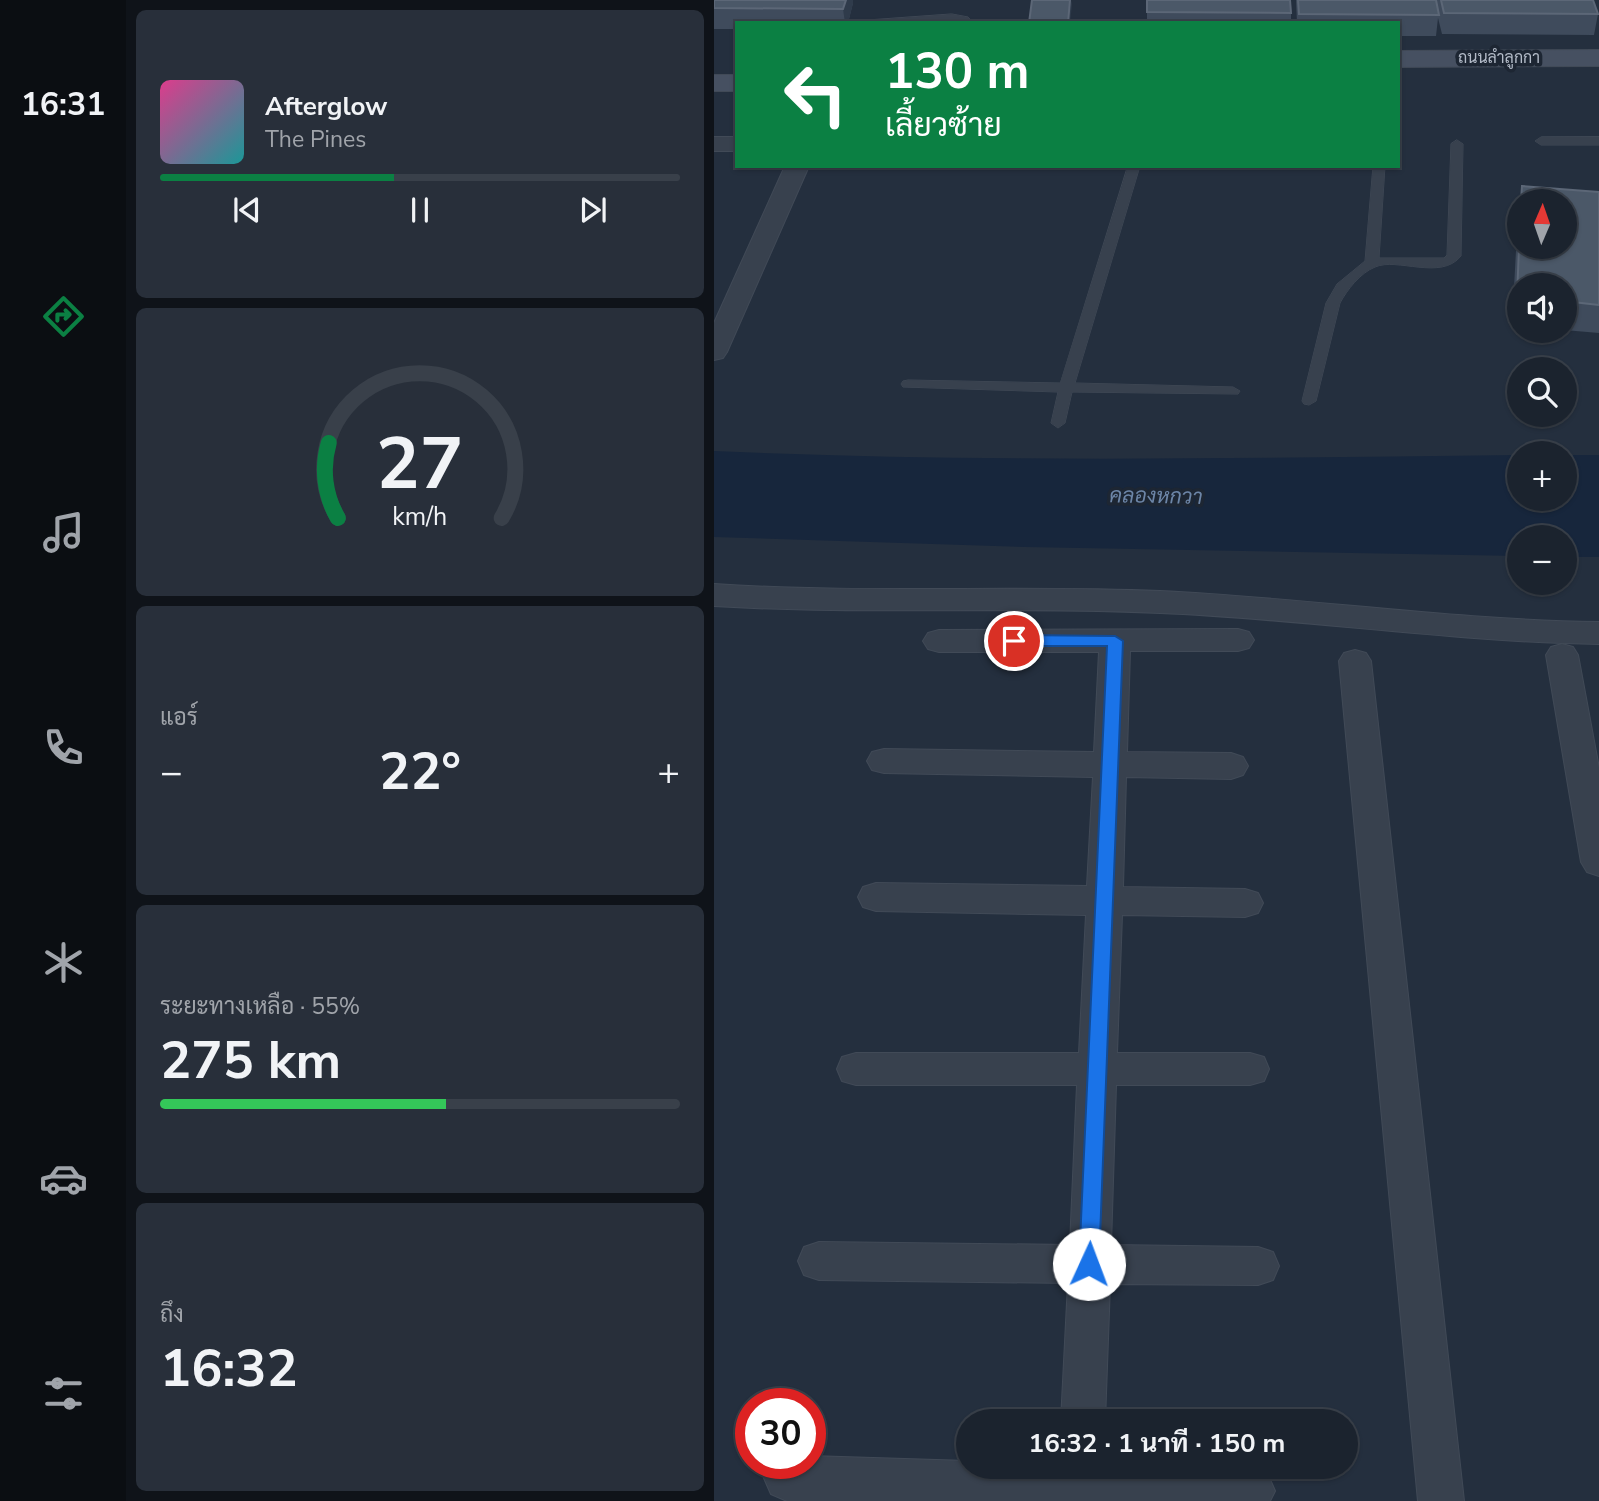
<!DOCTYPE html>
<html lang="th">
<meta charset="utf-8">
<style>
body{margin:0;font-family:"Nunito Sans",Sarabun,sans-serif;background:#282f3a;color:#f1f3f6;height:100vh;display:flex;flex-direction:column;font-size:26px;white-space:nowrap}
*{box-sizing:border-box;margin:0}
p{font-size:23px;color:#a0a4aa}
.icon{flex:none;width:38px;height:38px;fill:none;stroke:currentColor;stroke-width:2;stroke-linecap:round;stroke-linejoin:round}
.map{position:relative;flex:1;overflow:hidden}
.drawer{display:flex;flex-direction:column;gap:10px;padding:10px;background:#0f1319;width:588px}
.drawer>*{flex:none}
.top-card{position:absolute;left:21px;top:21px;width:665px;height:147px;border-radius:0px;box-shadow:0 2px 5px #0004,0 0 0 2px #39404a;background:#0b8043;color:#fff;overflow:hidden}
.needle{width:46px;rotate:2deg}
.tools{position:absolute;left:793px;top:189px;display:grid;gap:14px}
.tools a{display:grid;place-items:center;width:70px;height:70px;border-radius:50%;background:#1b232e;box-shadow:0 2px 5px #0004,0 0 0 2px #39404a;font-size:35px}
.speed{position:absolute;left:21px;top:1388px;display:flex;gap:14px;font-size:35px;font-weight:700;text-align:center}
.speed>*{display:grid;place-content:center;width:91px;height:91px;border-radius:50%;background:#1b232e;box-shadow:0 2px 5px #0004,0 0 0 2px #39404a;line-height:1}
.speed .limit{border:10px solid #d22;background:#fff;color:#111}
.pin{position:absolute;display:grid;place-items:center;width:60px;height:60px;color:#fff;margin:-30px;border:4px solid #fff;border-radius:50%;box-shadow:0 2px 7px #0007}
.me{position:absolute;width:77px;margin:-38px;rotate:2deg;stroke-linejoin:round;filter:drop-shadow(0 0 5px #0008)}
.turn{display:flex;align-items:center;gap:24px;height:147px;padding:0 35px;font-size:32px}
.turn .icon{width:91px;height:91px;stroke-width:2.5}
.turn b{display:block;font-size:49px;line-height:60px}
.big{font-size:52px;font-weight:700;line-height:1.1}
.drawer .tile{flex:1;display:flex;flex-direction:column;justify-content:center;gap:10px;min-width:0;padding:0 24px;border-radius:10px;background:#282f3a}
.drawer .dial{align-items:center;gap:0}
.dial svg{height:182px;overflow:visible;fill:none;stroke:#39404a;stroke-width:7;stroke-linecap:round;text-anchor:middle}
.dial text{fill:#f1f3f6;stroke:none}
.song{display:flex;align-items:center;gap:21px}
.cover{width:84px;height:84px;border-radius:10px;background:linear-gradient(135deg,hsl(330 70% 55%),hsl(180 70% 35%))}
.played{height:7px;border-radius:4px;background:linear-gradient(90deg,#0b8043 45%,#39404a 45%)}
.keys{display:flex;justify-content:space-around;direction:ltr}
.heat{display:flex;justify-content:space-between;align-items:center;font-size:38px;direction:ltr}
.charge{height:10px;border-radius:5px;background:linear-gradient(90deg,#34c759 55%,#39404a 0)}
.trip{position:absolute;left:242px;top:1409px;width:402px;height:70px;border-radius:35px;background:#1b232e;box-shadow:0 2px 5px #0004,0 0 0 2px #39404a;font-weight:700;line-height:70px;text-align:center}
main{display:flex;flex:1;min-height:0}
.menu{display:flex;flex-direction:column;width:126px;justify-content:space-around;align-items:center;background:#0b0e12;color:#a0a4aa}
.menu .icon{width:49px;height:49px}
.menu .on{color:#0b8043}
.menu b{font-size:32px;color:#f1f3f6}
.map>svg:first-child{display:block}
.water{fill:#17263c}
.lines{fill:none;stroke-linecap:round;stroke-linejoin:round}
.service-casing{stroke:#414a57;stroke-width:1}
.minor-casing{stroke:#414a57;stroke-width:2}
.secondary-casing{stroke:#414a57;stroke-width:2}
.service{fill:#38414e;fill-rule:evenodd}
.minor{fill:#38414e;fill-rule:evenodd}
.secondary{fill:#465061;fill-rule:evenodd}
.wall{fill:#3f4b5c}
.shaded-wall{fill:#2f3b4b}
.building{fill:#4b5868;stroke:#5c6777;stroke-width:2}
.route{fill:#1a73e8;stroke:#114b97;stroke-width:2}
.labels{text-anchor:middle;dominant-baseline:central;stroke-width:7;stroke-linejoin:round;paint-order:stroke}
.far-street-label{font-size:16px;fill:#b4bcc9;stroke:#1d2633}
.water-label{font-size:21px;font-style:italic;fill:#6d86a8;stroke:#1d2633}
</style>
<main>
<nav class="menu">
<b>16:31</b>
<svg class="icon on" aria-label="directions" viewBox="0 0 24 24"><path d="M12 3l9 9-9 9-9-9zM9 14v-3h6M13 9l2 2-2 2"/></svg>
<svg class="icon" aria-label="music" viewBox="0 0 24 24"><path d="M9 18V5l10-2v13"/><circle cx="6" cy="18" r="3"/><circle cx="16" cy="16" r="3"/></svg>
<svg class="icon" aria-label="phone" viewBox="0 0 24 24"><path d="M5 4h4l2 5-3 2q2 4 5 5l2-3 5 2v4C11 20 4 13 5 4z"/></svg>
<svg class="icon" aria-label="climate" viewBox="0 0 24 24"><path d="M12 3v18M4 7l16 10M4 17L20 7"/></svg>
<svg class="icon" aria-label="car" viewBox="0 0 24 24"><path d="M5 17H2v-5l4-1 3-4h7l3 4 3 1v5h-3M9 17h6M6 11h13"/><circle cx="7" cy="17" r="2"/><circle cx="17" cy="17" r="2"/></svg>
<svg class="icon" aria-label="filters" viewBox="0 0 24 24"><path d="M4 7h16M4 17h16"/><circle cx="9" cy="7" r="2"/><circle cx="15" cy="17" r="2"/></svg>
</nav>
<section class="drawer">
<div class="tile">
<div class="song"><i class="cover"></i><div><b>Afterglow</b><p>The Pines</p></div></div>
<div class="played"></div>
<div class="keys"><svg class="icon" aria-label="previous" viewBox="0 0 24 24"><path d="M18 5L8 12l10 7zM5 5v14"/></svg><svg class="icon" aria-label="pause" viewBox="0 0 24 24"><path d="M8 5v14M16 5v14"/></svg><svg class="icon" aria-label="next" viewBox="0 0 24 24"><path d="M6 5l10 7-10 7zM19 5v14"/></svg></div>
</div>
<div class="tile dial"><svg viewBox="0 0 100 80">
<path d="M14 69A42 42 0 1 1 86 69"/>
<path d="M14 69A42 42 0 0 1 10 36" stroke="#0b8043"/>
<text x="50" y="56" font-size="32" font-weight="700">27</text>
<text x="50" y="72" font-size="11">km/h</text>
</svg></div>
<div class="tile"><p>แอร์</p>
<div class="heat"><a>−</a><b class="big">22°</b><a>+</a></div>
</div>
<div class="tile"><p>ระยะทางเหลือ · 55%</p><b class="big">275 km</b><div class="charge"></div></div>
<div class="tile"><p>ถึง</p><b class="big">16:32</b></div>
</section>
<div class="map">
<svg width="885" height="1501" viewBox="0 0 885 1501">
<rect width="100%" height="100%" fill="#242f3e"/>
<path class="water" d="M 0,451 C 268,463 537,458 805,455 L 805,499 L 850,499 L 851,455 L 885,455 L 885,557 L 851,557 L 850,537 L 805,537 L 805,556 L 311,547 L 0,537 Z"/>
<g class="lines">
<g class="service-casing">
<g id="service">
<path d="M 238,14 L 254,17 L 260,23 L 238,20 L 151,23 L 156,20 Z"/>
<path d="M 885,137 L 885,145 L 827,145 L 821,141 L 827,137 Z"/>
<path d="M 743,140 L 749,144 L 747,256 C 727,281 683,257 661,267 C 646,273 633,290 626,303 L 602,401 L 595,405 L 590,404 L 588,401 L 612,303 L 623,284 L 651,261 L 659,166 L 671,166 L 665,258 L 730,258 L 733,255 L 737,144 Z"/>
<path d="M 414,166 L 426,166 L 361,383 L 519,387 L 526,391 L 524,394 L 358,392 L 351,423 L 344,428 L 337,423 L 344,392 L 189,387 L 187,384 L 189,381 L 194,380 L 346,383 Z"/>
</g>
</g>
<g class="minor-casing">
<g id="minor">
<rect x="0" y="137" width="23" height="14"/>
<path d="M 71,166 L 95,166 L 13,352 L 9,358 L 0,360 L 0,323 Z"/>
<path d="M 0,584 C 149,594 297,585 446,591 C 593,598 738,620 885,622 L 885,644 C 738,642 593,619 446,613 C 297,606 149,615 0,606 Z"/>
<path d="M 524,629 L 535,632 L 540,640 L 535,648 L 524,651 L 416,651 L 413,752 L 517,753 L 529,757 L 534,766 L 529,775 L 517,779 L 412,777 L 409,887 L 531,889 L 544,893 L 549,903 L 544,913 L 531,917 L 408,915 L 403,1053 L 536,1053 L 550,1057 L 555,1069 L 550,1081 L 536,1085 L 402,1085 L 397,1245 L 544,1247 L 559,1252 L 565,1266 L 559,1280 L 544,1285 L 396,1284 L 391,1421 L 347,1421 L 354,1283 L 105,1280 L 90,1275 L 84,1261 L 90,1247 L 105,1242 L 356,1245 L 363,1085 L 142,1085 L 128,1081 L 123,1069 L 128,1057 L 142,1053 L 365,1053 L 372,915 L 162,911 L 149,907 L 144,897 L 149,887 L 162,883 L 373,886 L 379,777 L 170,773 L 158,770 L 153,761 L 158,752 L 170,749 L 380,752 L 385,652 L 225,652 L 214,649 L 209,641 L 214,633 L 225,630 Z"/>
<path d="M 848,644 L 859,647 L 864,655 L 885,768 L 885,876 L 873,872 L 867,862 L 832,655 L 837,647 Z"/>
<path d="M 641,650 L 652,653 L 657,661 L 750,1501 L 704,1501 L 625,661 L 630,653 Z"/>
<path d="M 96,1456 L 254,1461 L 254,1466 L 538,1468 L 554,1475 L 561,1491 L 556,1501 L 73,1501 L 57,1494 L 50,1478 L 57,1463 L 96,1463 Z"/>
</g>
</g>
<g class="secondary-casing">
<g id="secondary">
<path d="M 885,50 L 885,66 L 684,67 L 684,51 Z"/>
<rect x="0" y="75" width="23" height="16"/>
</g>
</g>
<use href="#service" class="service"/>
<use href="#minor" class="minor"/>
<use href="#secondary" class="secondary"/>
</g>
<g class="wall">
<path d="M 0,0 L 139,0 L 139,3 L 134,23 L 23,23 L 23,29 L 0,29 Z"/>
<path d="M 433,0 L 577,13 L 577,23 L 433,23 Z"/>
<path d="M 582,0 L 722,0 L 723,6 L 723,0 L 879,0 L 884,14 L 880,35 L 728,34 L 724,18 L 722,36 L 684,36 L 684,23 L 583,23 Z"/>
<path d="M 808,186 L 885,192 L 885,333 L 850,330 L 850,285 L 805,285 L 805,326 L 798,325 L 804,213 L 805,205 L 805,247 L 850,201 L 806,201 Z"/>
</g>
<g class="shaded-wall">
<path d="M 132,0 L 139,0 L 139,3 L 134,23 L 131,23 L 129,9 Z"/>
<path d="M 356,0 L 357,0 L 358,4 L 356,23 L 354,23 Z"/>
</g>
<g class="building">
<path d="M 0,0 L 132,0 L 129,9 L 0,8 Z"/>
<path d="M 318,0 L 356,0 L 354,23 L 315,23 Z"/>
<path d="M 433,0 L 576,0 L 577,13 L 433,12 Z"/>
<path d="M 584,0 L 722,0 L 725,15 L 585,14 Z"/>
<path d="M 727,0 L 879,0 L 884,14 L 730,13 Z"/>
<path d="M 808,186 L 885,192 L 885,305 L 850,301 L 850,285 L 805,285 L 805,297 L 803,297 L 805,247 L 850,247 L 850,201 L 807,201 Z"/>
</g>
<path class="route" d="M 300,635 L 401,636 L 409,641 L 385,1264 L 382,1270 L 375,1273 L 368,1270 L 365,1264 L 393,646 L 300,646 L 293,641 Z"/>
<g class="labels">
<g class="far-street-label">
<text x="785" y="58">ถนนลำลูกกา</text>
</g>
<g class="water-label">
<text transform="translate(442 496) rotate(1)">คลองหกวา</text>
</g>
</g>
</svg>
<div class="tools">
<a><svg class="needle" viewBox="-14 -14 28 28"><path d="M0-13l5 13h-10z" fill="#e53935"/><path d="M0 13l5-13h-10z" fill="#a0a4aa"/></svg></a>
<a><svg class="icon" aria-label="sound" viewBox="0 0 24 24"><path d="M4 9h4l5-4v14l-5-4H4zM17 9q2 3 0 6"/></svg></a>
<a><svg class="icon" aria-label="search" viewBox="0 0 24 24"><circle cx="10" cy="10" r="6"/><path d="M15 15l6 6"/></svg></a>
<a>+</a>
<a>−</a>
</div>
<div class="speed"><div class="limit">30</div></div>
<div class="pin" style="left:300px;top:641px;background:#d93025"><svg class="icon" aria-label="arrive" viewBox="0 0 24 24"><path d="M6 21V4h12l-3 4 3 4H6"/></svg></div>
<svg class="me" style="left:375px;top:1264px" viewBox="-20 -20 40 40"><circle r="19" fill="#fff"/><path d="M0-13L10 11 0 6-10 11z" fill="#1a73e8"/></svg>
<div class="trip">16:32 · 1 นาที · 150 m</div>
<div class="top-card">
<div class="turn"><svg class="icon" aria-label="left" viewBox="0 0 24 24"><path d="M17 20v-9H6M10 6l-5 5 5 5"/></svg><div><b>130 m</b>เลี้ยวซ้าย</div></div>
</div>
</div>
</main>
